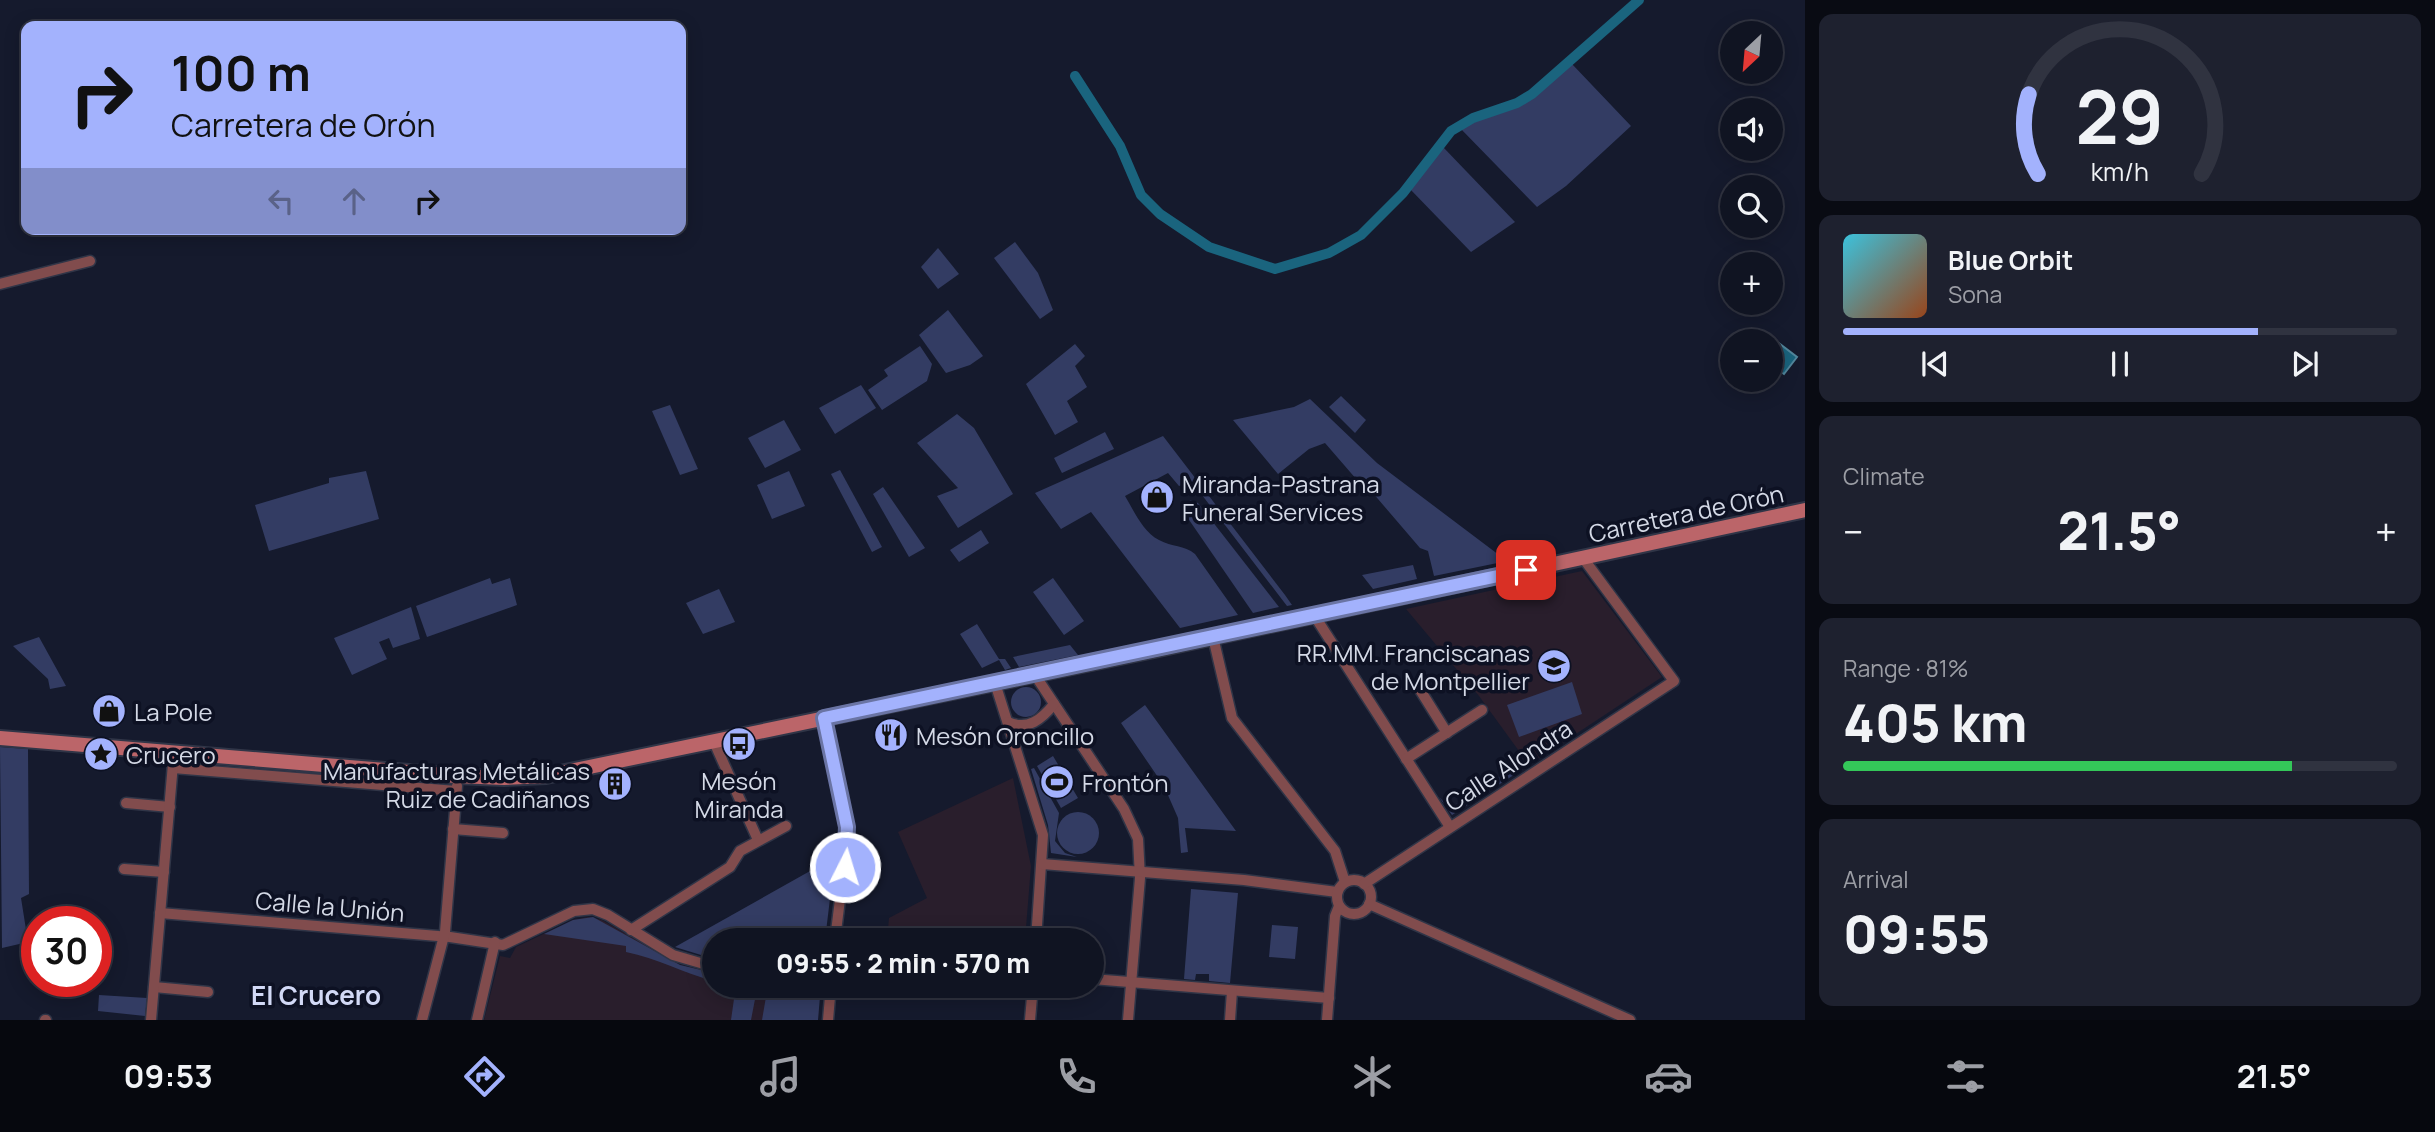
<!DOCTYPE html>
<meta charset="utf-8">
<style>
body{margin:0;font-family:Manrope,sans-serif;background:#1e212f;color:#f1f3f6;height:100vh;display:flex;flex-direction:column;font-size:26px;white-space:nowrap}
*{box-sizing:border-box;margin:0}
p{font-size:23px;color:#9c9ea5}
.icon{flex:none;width:38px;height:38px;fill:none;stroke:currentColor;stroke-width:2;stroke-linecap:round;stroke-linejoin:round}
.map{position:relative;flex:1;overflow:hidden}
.sheet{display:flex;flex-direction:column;gap:14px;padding:14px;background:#090b13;width:630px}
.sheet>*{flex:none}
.top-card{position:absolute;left:21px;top:21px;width:665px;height:214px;border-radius:14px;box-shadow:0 4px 18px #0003,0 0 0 2px #303340;background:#a3b2fd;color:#111;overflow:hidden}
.needle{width:46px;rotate:206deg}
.fabs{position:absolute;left:1720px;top:21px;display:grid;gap:14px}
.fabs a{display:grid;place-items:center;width:63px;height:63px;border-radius:50%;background:#101422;box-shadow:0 4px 18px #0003,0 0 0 2px #303340;font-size:35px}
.speed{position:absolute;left:21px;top:906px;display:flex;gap:14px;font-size:35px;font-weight:700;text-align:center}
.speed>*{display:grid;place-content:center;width:91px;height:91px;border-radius:50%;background:#101422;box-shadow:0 4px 18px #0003,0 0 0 2px #303340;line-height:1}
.speed .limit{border:10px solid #d22;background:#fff;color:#111}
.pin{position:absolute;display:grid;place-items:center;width:60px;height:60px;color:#fff;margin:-30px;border-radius:14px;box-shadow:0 4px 10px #0006}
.me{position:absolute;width:77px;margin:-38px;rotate:5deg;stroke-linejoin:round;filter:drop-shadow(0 0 5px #0008)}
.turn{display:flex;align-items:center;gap:24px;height:147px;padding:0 35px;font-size:32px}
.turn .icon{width:91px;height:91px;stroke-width:2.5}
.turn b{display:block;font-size:49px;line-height:60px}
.lanes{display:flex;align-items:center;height:66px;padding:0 35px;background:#0003;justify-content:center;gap:35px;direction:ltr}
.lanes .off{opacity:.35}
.big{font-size:52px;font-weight:800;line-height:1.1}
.sheet .tile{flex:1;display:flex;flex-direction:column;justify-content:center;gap:10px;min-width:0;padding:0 24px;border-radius:14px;background:#1e212f}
.sheet .dial{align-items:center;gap:0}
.dial svg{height:182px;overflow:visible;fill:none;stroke:#303340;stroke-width:7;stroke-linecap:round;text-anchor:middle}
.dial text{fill:#f1f3f6;stroke:none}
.song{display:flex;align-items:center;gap:21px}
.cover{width:84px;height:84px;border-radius:10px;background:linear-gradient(135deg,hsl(190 70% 55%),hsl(20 70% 35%))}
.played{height:7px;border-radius:4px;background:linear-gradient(90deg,#a3b2fd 75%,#303340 75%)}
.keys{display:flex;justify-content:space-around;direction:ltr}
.heat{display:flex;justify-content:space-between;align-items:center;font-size:38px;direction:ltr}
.charge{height:10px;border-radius:5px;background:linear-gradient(90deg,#34c759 81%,#303340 0)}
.trip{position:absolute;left:702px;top:928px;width:402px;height:70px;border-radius:35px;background:#101422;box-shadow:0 4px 18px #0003,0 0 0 2px #303340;font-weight:800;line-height:70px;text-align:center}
.tab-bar{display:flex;height:112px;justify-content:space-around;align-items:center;background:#06080e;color:#9c9ea5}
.tab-bar .icon{width:49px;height:49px}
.tab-bar .selected{color:#a3b2fd}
.tab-bar b{font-size:32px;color:#f1f3f6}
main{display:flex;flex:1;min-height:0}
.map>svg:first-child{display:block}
.education{fill:#291e2c}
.green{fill:#333c63}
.water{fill:#1a647e;stroke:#52879d;stroke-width:2}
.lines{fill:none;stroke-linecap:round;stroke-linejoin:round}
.canal{stroke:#1a647e;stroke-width:10}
.street-casing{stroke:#303547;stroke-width:13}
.secondary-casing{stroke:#303547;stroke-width:18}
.street{stroke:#814c4d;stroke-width:10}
.secondary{stroke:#bb6569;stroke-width:14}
.route-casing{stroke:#6a74a4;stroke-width:18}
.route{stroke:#a3b2fd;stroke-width:12}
.labels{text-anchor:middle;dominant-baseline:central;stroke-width:7;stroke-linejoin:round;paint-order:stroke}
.poi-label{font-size:24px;fill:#d4d9e6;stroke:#0d1123;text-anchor:start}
.street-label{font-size:24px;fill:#d4d9e6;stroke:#0d1123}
.neighbourhood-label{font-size:26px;font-weight:bold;fill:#d2d9f6;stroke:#0d1123}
</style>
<main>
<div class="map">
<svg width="1805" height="1020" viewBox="0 0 1805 1020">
<rect width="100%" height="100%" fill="#151a2d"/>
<g class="education">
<path d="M 1582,571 L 1662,677 L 1529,765 L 1479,696 L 1406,609 Z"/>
<path d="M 1013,778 L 1031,866 L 1025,940 L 887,940 L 889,918 L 927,898 L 898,832 Z"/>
<path d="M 588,917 L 602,920 L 680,965 L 714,973 L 714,985 L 820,985 L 818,1020 L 484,1020 L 500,956 L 510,958 L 516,947 L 573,920 Z"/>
</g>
<g class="green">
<path d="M 1572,64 L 1631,126 L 1566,186 L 1537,207 L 1460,128 L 1524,102 Z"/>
<path d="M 1443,147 L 1515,222 L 1471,252 L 1410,189 Z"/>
<path d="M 1015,242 L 1038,273 L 1053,310 L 1040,319 L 994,258 Z"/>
<path d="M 938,248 L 959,274 L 938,289 L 921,267 Z"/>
<path d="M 948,310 L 983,356 L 970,365 L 946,373 L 919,335 Z"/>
<path d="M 1075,344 L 1085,356 L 1075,366 L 1087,387 L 1067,401 L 1078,422 L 1055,435 L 1026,384 Z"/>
<path d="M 920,346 L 932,364 L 927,381 L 882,410 L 868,390 L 888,376 L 884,370 Z"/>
<path d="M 861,385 L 876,408 L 835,434 L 819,408 Z"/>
<path d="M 1341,396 L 1366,420 L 1355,433 L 1329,407 Z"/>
<path d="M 1310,399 L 1377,463 L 1499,555 L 1520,551 L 1522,558 L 1434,576 L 1428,551 L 1420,548 L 1360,478 L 1357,480 L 1325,443 L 1309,449 L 1278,474 L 1233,420 L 1294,407 Z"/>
<path d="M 670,405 L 698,469 L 680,475 L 652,411 Z"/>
<path d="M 957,414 L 974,428 L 1013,494 L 958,528 L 937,496 L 958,488 L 917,443 Z"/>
<path d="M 784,420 L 801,450 L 765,468 L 748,438 Z"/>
<path d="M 1105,432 L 1114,449 L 1062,473 L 1054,458 Z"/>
<path d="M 1163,436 L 1285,595 L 1292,605 L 1287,606 L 1192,482 L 1179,486 L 1168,473 L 1125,496 C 1134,511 1143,532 1159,540 C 1172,547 1184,545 1195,554 L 1238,615 L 1180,628 L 1091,512 L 1061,529 L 1035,493 Z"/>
<path d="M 840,470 L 882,547 L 872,552 L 831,474 Z"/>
<path d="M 366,471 L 379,519 L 269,551 L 255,505 L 329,483 L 329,478 Z"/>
<path d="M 789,471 L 805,506 L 772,519 L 757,485 Z"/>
<path d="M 883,487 L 925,548 L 909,557 L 873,494 Z"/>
<path d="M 1190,500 L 1198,503 L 1279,607 L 1253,613 L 1185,514 Z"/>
<path d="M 981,530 L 989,543 L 959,562 L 950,550 Z"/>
<path d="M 1413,565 L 1417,579 L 1373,589 L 1362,575 Z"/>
<path d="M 490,578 L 492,584 L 510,578 L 517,605 L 427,637 L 416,606 Z"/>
<path d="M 1053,578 L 1084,621 L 1064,635 L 1033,592 Z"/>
<path d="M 719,589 L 735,622 L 703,634 L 686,603 Z"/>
<path d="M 411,607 L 420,639 L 393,648 L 389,638 L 379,642 L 387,659 L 352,675 L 334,638 Z"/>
<path d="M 977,624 L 999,659 L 1005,659 L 1011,668 L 1005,670 L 999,660 L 982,668 L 960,634 Z"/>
<path d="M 39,637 L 66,686 L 50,689 L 48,679 L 13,646 Z"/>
<path d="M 1070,645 L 1078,655 L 1019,667 L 1013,657 Z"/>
<path d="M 1572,682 L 1582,714 L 1519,737 L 1507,705 Z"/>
<circle cx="1026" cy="702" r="15"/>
<path d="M 1145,705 L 1236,831 L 1185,828 L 1188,852 L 1181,853 L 1178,818 L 1164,786 L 1121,723 Z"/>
<path d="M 0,747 L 28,749 L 29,894 L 21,898 L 28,942 L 2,948 Z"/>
<path d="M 1053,756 L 1078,798 L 1061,808 L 1037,766 Z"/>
<path d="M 1525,760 L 1529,765 L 1452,815 L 1439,797 L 1450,808 Z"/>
<path d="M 1034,768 L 1059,813 L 1055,841 L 1065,853 L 1077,857 L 1051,853 L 1048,825 L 1031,769 Z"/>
<path d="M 296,769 L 448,782 L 447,786 L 296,774 Z"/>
<circle cx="1078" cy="833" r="21"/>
<path d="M 835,857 L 825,940 L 714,940 L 714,959 L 675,947 Z"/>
<path d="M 1191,889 L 1238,893 L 1230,983 L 1209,981 L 1209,974 L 1196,974 L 1195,980 L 1184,979 Z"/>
<path d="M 593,917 L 680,965 L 714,973 L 714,981 C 683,973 657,958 626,952 L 626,946 L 544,934 L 573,920 Z"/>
<path d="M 1272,925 L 1298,927 L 1295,959 L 1269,957 Z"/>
<path d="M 962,926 L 1023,931 L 1022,940 L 961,940 Z"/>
<path d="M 736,985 L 821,985 L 818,1020 L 762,1020 L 767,991 L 757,989 L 751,1020 L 731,1020 Z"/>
<path d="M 99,995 L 147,998 L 145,1016 L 98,1011 Z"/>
</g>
<path class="water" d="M 1767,334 L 1797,357 L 1784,374 L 1771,365 L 1771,341 L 1761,341 Z"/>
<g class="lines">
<path class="canal" d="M 1075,76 L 1120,146 L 1141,195 L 1160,214 L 1209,247 L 1275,269 L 1329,253 L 1361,235 L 1403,193 L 1451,131 L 1473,118 L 1517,103 L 1532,94 L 1639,0"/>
<g class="street-casing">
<g id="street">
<path d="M 0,284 L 90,261"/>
<path d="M 1314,615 L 1450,827"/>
<path d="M 1213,637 L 1232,718 L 1335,851 L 1345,882"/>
<path d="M 1035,675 L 1124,809 L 1138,839 L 1140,878 L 1128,1020"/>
<path d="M 995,683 L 1043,835 L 1036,940"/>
<path d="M 1417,685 L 1447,733"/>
<path d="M 824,718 L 848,834 L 835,940"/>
<path d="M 1008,722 C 1028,731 1042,719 1054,704"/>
<path d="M 714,742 L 758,840"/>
<path d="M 1406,759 L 1482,710"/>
<path d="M 173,768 L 456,791"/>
<path d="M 126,803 L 170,807"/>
<path d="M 453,829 L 503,833"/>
<path d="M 1042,864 L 1244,880 L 1337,892"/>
<path d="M 124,869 L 164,872"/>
<circle cx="1354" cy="897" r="17"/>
<path d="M 1364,884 L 1674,681 L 1583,558"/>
<path d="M 1369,904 L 1630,1020"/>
<path d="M 160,913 L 450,937 L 503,945 L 574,911 L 593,909 L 608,915 L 673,955 L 714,967"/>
<path d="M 631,930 L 730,867 L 740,851 L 786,826"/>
<path d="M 1092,979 L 1329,998"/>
<path d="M 154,987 L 208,992"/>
<path d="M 45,1020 L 46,1020"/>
<path d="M 151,1020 L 174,752"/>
<path d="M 422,1020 L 445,932 L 457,786"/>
<path d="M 477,1020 L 495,942"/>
<path d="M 828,1020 L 831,985"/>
<path d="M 1030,1020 L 1033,985"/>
<path d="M 1230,1020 L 1232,991"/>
<path d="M 1327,1020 L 1335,916 L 1339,906"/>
</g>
</g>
<g class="secondary-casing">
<path id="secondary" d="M 0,738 L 457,776 L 504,778 L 546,776 L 1154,650 L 1805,510"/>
</g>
<use href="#street" class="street"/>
<use href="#secondary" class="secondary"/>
</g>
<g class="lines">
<g class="route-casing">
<path id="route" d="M 845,867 L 847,827 L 824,718 L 1526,570"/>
</g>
<use href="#route" class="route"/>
</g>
<defs>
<g id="shop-disc" transform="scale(1.75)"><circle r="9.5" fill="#a3b2fd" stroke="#0d1123"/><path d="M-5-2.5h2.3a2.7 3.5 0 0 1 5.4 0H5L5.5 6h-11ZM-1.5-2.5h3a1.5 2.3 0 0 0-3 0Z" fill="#111"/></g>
<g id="school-disc" transform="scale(1.75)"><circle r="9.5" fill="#a3b2fd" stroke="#0d1123"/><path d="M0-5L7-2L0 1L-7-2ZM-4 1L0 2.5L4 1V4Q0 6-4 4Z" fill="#111"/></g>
<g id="restaurant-disc" transform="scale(1.75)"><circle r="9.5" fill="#a3b2fd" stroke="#0d1123"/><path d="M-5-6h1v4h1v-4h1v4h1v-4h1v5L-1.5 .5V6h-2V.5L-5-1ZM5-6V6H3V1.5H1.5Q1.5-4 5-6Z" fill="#111"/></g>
<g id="bus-disc" transform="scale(1.75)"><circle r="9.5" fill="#a3b2fd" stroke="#0d1123"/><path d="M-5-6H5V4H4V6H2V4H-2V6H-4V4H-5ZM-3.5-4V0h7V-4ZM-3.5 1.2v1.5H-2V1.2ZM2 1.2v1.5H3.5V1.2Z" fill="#111"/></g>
<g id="sight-disc" transform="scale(1.75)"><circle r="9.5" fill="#a3b2fd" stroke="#0d1123"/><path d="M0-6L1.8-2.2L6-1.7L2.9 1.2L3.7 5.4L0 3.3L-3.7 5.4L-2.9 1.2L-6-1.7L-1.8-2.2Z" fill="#111"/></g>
<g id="stadium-disc" transform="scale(1.75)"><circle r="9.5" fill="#a3b2fd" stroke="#0d1123"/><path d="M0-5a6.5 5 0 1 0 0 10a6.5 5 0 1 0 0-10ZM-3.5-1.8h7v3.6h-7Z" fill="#111"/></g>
<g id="building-disc" transform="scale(1.75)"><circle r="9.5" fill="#a3b2fd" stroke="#0d1123"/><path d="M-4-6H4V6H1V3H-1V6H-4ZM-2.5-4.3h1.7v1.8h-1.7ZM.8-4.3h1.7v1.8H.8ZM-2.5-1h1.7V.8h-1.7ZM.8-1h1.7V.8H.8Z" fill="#111"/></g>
</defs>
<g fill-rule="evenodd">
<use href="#shop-disc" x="1157" y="497"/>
<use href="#school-disc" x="1554" y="666"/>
<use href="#shop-disc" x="109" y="711"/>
<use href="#restaurant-disc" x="891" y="735"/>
<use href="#bus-disc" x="739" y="744"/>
<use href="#sight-disc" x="101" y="754"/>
<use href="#stadium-disc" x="1057" y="782"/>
<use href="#building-disc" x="615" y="784"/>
</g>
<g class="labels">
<g class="poi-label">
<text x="1182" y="483">Miranda-Pastrana<tspan x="1182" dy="28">Funeral Services</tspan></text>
<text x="1530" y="652" text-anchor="end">RR.MM. Franciscanas<tspan x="1530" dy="28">de Montpellier</tspan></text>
<text x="134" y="711">La Pole</text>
<text x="916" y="735">Mesón Oroncillo</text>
<text x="126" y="754">Crucero</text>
<text x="590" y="770" text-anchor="end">Manufacturas Metálicas<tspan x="590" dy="28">Ruiz de Cadiñanos</tspan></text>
<text x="739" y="780" text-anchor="middle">Mesón<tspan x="739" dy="28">Miranda</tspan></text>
<text x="1082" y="782">Frontón</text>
</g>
<g class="street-label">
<text transform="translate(1686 513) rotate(-12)">Carretera de Orón</text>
<text transform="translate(1508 765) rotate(-33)">Calle Alondra</text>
<text transform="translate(330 906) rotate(5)">Calle la Unión</text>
</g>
<g class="neighbourhood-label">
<text x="316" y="995">El Crucero</text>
</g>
</g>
</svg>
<div class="fabs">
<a><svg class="needle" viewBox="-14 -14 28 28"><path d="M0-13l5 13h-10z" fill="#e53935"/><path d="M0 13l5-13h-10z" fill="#9c9ea5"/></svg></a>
<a><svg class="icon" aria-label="sound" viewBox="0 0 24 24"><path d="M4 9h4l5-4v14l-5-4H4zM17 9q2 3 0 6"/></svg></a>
<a><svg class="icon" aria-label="search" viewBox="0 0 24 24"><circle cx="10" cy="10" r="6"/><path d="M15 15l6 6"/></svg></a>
<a>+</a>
<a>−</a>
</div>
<div class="speed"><div class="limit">30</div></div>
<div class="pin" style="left:1526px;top:570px;background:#d93025"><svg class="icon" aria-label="arrive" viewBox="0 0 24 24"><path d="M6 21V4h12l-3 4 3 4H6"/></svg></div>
<svg class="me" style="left:845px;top:867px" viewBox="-20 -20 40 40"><circle r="17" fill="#a3b2fd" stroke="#fff" stroke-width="3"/><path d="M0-11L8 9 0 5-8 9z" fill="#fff"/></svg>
<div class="trip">09:55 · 2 min · 570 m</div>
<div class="top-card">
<div class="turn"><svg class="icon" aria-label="right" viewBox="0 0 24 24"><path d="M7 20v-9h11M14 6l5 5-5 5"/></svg><div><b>100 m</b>Carretera de Orón</div></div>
<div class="lanes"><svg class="icon off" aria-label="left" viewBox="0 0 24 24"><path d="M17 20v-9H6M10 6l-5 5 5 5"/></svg><svg class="icon off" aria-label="ahead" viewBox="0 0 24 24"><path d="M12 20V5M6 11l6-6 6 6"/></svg><svg class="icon" aria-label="right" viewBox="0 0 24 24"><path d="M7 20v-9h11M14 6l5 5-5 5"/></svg></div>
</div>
</div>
<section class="sheet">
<div class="tile dial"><svg viewBox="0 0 100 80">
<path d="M14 69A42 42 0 1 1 86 69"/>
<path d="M14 69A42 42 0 0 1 10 34" stroke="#a3b2fd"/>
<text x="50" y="56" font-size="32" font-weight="700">29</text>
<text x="50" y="72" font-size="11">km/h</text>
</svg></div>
<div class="tile">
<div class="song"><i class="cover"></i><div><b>Blue Orbit</b><p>Sona</p></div></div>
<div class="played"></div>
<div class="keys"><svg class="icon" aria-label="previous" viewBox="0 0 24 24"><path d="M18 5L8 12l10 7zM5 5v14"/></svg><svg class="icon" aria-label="pause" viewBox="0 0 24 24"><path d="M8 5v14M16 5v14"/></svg><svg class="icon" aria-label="next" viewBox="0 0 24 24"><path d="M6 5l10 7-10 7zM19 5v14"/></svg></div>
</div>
<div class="tile"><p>Climate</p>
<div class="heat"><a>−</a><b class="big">21.5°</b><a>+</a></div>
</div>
<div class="tile"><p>Range · 81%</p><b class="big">405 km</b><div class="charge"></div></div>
<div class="tile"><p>Arrival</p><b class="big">09:55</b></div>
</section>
</main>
<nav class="tab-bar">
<b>09:53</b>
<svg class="icon selected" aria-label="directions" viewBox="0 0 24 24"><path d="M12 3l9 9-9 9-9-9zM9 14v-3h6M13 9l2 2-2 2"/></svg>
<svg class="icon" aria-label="music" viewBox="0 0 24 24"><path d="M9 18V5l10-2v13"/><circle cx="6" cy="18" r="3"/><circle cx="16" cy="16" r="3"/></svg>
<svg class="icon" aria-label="phone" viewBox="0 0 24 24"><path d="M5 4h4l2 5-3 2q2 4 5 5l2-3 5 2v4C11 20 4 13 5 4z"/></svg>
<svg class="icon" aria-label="climate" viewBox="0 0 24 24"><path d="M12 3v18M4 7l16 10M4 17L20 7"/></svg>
<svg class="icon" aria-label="car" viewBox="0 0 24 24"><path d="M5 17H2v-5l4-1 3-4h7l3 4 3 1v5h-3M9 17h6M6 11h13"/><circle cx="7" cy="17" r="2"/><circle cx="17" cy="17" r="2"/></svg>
<svg class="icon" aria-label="filters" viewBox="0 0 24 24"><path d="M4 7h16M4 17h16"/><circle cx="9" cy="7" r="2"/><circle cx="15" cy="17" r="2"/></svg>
<b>21.5°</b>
</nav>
